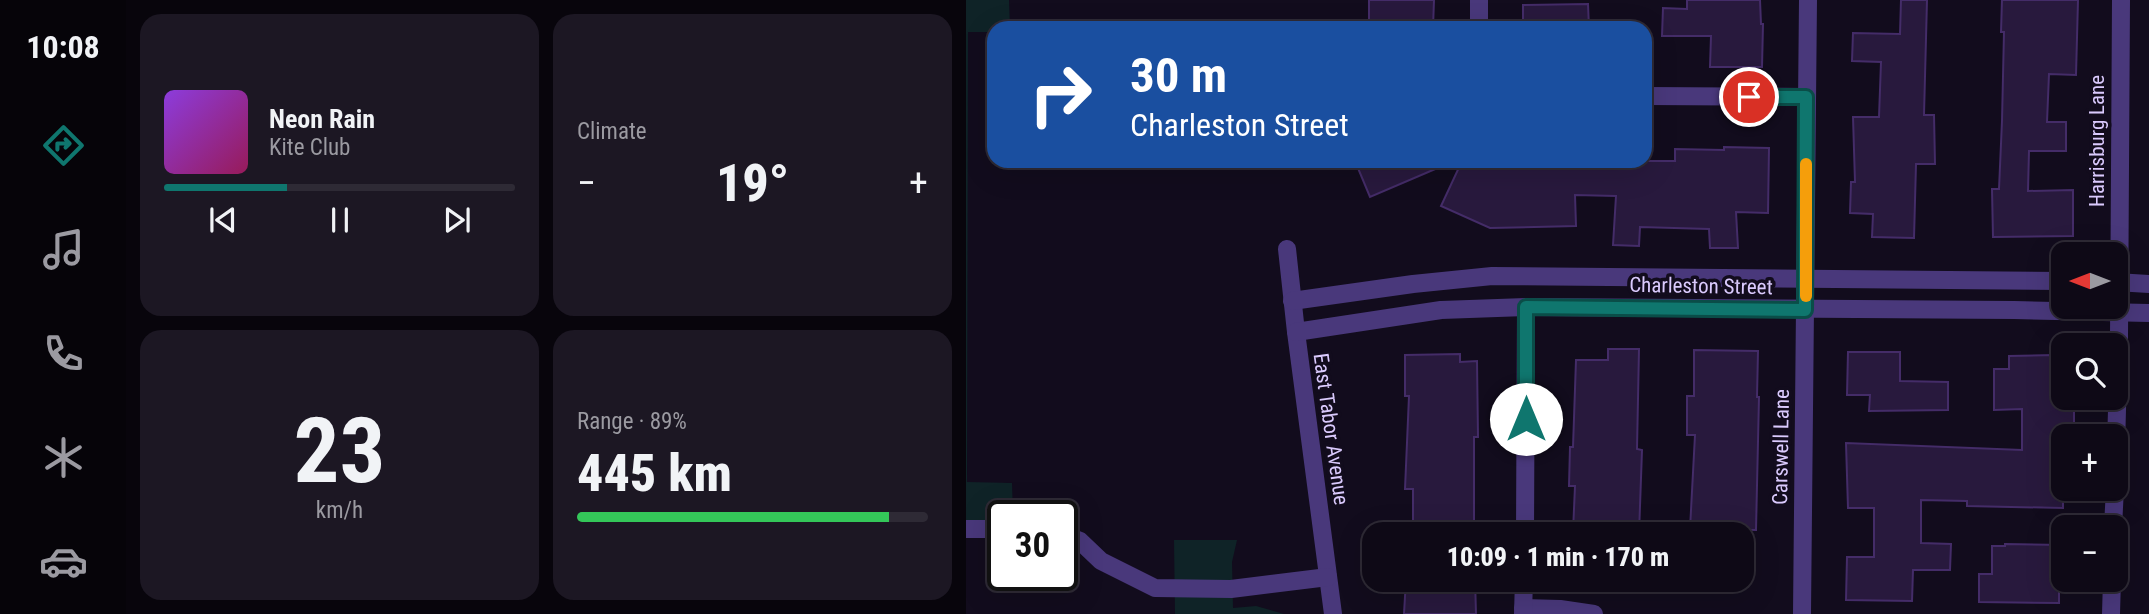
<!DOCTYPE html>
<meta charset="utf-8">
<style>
body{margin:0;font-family:"Roboto Condensed",sans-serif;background:#1c1723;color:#f1f3f6;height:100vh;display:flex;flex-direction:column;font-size:26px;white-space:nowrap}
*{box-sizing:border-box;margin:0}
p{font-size:23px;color:#9b9aa1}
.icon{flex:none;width:38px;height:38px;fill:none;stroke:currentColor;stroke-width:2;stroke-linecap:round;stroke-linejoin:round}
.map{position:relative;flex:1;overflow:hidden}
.side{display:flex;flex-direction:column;gap:14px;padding:14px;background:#08050c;width:840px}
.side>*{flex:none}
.banner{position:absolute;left:21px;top:21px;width:665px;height:147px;border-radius:21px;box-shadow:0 7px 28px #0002,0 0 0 2px #2e2a35;background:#1a4fa0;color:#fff;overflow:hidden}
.needle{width:46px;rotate:270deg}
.buttons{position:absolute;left:1085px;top:242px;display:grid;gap:14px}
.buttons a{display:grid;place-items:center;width:77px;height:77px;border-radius:14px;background:#0e0916;box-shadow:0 7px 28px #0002,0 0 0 2px #2e2a35;font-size:35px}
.speed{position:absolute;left:21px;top:500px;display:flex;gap:14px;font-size:35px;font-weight:700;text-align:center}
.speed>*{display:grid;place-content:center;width:91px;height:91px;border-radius:50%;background:#0e0916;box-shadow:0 7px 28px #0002,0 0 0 2px #2e2a35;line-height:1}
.speed .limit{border:4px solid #111;border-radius:10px;background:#fff;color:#111}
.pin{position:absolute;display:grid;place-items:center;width:60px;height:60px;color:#fff;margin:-30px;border:4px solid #fff;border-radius:50%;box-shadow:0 2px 7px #0007}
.me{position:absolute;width:77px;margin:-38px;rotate:0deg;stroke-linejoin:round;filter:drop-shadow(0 0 5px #0008)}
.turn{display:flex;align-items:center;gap:24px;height:147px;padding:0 28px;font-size:32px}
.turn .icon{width:91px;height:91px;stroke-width:2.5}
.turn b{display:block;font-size:49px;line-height:60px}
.big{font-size:52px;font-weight:800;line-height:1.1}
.side .widget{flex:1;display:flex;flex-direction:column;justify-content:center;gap:10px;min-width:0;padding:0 24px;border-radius:21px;background:#1c1723}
.side .dial{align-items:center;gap:0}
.dial b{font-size:91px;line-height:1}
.song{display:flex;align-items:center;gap:21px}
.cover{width:84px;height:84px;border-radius:10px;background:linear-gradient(135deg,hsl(270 70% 55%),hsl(330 70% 35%))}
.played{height:7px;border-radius:4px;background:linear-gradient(90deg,#0f766e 35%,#2e2a35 35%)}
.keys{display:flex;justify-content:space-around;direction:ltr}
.heat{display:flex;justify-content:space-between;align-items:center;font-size:38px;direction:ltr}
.charge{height:10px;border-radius:5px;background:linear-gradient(90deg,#34c759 89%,#2e2a35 0)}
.side .tiles{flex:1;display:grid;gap:14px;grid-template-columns:repeat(2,1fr)}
.trip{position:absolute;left:396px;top:522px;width:392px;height:70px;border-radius:21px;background:#0e0916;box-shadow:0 7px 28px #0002,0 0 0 2px #2e2a35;font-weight:800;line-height:70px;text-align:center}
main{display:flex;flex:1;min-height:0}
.tabs{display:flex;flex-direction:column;width:126px;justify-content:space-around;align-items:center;background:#060409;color:#9b9aa1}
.tabs .icon{width:49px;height:49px}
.tabs .active{color:#0f766e}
.tabs b{font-size:32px;color:#f1f3f6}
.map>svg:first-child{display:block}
.green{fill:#0f2327}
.building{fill:#28193d;stroke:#442c68;stroke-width:2}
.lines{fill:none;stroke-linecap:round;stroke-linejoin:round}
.minor{stroke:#49387b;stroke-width:18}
.route-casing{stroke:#0a4d48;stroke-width:18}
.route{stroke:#0f766e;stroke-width:12}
.slow{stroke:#f59e0b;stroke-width:12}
.labels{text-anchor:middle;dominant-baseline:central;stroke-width:7;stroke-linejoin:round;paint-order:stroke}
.street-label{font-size:21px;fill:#dacafd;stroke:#120c1d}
</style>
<main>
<nav class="tabs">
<b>10:08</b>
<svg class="icon active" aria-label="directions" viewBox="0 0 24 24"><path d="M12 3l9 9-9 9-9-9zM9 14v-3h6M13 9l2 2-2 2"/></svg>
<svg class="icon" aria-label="music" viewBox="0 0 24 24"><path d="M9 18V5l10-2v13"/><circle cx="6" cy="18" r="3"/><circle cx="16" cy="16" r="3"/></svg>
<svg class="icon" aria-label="phone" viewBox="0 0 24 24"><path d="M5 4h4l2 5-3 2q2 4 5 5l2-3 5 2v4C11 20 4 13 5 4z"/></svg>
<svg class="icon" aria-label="climate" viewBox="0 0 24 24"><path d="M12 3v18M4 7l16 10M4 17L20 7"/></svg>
<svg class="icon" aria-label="car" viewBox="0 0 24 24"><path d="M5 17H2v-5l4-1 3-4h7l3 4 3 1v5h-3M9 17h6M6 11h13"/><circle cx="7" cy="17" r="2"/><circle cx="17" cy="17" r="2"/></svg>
</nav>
<section class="side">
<div class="tiles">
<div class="widget">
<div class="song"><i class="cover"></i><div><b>Neon Rain</b><p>Kite Club</p></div></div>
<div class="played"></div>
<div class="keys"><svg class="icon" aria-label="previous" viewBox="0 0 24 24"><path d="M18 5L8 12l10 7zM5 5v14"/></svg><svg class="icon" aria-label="pause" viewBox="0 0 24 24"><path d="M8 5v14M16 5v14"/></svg><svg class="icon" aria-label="next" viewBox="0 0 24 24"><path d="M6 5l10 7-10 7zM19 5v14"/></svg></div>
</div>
<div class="widget"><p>Climate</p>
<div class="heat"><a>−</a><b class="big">19°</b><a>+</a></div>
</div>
<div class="widget dial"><b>23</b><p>km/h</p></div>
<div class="widget"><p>Range · 89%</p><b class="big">445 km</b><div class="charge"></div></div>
</div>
</section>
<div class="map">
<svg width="1183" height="614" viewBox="0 0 1183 614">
<rect width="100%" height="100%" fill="#120c1d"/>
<g class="green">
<path d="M 0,0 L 43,0 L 44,28 L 28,28 L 28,32 L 2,32 L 1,482 L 46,483 L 47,516 L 37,516 L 37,529 L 0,529 Z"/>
<path d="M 208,540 L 271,540 L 266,562 L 267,608 L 290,606 L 318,614 L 209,614 Z"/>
</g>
<g class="building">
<path d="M 403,0 L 468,0 L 467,28 L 403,28 Z"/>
<path d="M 721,0 L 794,0 L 795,24 L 797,24 L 796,67 L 744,67 L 745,36 L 696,36 L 697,8 L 721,9 Z"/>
<path d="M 935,0 L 961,0 L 958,115 L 968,115 L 969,164 L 950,164 L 948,238 L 906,237 L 907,214 L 884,213 L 885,182 L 889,182 L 887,117 L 913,117 L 915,62 L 886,61 L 887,33 L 934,34 Z"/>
<path d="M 1036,0 L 1112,0 L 1110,75 L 1083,74 L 1081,122 L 1100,122 L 1100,151 L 1063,151 L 1062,191 L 1107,190 L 1107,236 L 1027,237 L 1026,189 L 1033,189 L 1036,121 L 1038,32 L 1035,32 Z"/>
<path d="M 622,4 L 623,28 L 557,28 L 557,5 Z"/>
<path d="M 758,147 L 803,148 L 802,213 L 770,212 L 772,248 L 744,248 L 743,229 L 674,227 L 673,246 L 647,245 L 650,196 L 609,195 L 610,226 L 524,228 L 475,206 L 496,161 L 709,161 L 709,149 L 758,150 Z"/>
<path d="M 389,161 L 488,161 L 404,197 Z"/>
<path d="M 642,349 L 673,349 L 671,449 L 676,450 L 673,534 L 607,532 L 609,486 L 603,486 L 604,447 L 607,447 L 610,360 L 642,360 Z"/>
<path d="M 728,350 L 792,351 L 791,397 L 793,397 L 790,530 L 724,529 L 729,435 L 721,435 L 721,396 L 728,396 Z"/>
<path d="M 882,352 L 934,352 L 934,381 L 982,382 L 982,410 L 903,411 L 904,395 L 881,395 Z"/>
<path d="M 494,354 L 494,362 L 511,361 L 512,437 L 508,437 L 508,529 L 485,529 L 485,534 L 447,534 L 447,489 L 439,489 L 443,396 L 439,396 L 439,355 Z"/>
<path d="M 1087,355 L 1088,386 L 1097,385 L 1097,397 L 1108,397 L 1108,436 L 1097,436 L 1097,508 L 1001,506 L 1001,501 L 955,500 L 955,543 L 985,544 L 984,570 L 947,570 L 946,601 L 880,600 L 881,557 L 908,557 L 908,508 L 882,508 L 880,443 L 1056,450 L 1056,409 L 1028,410 L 1028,369 L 1043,369 L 1043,356 Z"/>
<path d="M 1039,544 L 1097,545 L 1097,576 L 1093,576 L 1093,603 L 1013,602 L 1013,574 L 1026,574 L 1026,546 L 1039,546 Z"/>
<path d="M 440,579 L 509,579 L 510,614 L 438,614 Z"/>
</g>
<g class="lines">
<g class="minor">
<path d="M 513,28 L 513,0"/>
<path d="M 679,96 L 840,97"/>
<path d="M 321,249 L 330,332 L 367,614"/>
<path d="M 1150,282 L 1183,284"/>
<path d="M 326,301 L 447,284 L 526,276 L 1097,281"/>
<path d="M 330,332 L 475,310 L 560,307 L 1048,310 L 1183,313"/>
<path d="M 1150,446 L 1153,337 L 1155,0"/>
<path d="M 1147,527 L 1149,488"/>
<path d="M 0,529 L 37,529"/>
<path d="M 96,534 L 114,541 L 135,561 L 189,588 L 265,589 L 362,577"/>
<path d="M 559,534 L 560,307"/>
<path d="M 557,608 L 594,609 L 628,614"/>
<path d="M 557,614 L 558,579"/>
<path d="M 836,614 L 842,0"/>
<path d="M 1145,614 L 1146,579"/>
</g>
</g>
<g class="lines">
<g class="route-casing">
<path id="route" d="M 560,419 L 560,307 L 839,310 L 840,97 L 783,97"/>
</g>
<use href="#route" class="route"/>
<path class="slow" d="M 840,296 L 840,164"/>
</g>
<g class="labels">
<g class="street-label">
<text transform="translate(1131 141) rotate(-90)">Harrisburg Lane</text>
<text transform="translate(735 286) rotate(1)">Charleston Street</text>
<text transform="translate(365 429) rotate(82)">East Tabor Avenue</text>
<text transform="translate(815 447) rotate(-89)">Carswell Lane</text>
</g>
</g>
</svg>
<div class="buttons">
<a><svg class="needle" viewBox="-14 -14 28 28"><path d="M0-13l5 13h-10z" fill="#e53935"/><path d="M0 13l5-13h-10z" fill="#9b9aa1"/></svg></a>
<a><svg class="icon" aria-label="search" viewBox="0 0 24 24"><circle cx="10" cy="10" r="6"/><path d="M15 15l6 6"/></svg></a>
<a>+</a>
<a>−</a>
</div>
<div class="speed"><div class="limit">30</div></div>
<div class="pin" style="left:783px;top:97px;background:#d93025"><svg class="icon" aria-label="arrive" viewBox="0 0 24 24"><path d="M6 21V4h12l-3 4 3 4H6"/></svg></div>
<svg class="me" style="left:560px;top:419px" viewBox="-20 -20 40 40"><circle r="19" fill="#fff"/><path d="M0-13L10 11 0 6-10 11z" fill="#0f766e"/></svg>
<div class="trip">10:09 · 1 min · 170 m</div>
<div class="banner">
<div class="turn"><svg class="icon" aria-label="right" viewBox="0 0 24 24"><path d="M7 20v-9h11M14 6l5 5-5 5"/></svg><div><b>30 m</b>Charleston Street</div></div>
</div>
</div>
</main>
